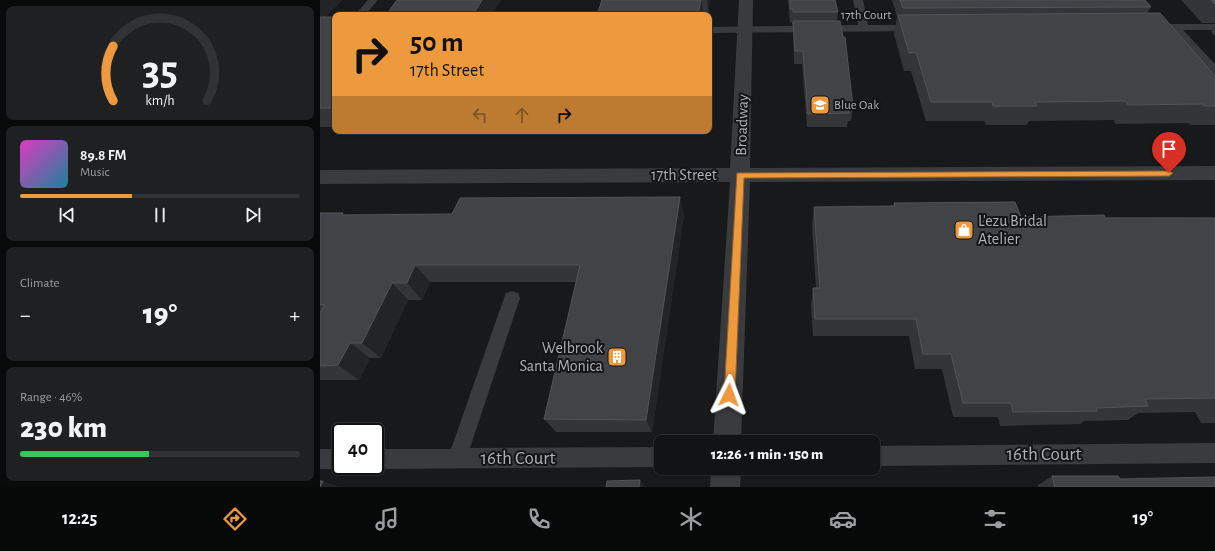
<!DOCTYPE html>
<meta charset="utf-8">
<style>
body{margin:0;font-family:"Alegreya Sans",sans-serif;background:#1f2022;color:#f1f3f6;height:100vh;display:flex;flex-direction:column;font-size:15px;white-space:nowrap}
*{box-sizing:border-box;margin:0}
p{font-size:13px;color:#9c9ea0}
.icon{flex:none;width:22px;height:22px;fill:none;stroke:currentColor;stroke-width:2;stroke-linecap:round;stroke-linejoin:round}
.map{position:relative;flex:1;overflow:hidden}
.panel{display:flex;flex-direction:column;gap:6px;padding:6px;background:#0a0a0b;width:320px}
.panel>*{flex:none}
.guide{position:absolute;left:12px;top:12px;width:380px;height:122px;border-radius:8px;box-shadow:0 1px 3px #0004,0 0 0 1px #313234;background:#ed9a3e;color:#111;overflow:hidden}
.speed{position:absolute;left:12px;top:423px;display:flex;gap:8px;font-size:20px;font-weight:700;text-align:center}
.speed>*{display:grid;place-content:center;width:52px;height:52px;border-radius:50%;background:#121314;box-shadow:0 1px 3px #0004,0 0 0 1px #313234;line-height:1}
.speed .limit{border:2px solid #111;border-radius:6px;background:#fff;color:#111}
.pin{position:absolute;display:grid;place-items:center;width:34px;height:34px;color:#fff;margin:-41px -17px;border-radius:50% 50% 50% 0;rotate:-45deg;box-shadow:0 0 4px #0007}
.pin .icon{rotate:45deg}
.me{position:absolute;width:44px;margin:-22px;rotate:3deg;stroke-linejoin:round;filter:drop-shadow(0 0 3px #0008)}
.turn{display:flex;align-items:center;gap:14px;height:84px;padding:0 12px;font-size:18px}
.turn .icon{width:52px;height:52px;stroke-width:2.5}
.turn b{display:block;font-size:28px;line-height:34px}
.lanes{display:flex;align-items:center;height:38px;padding:0 12px;background:#0003;justify-content:center;gap:20px;direction:ltr}
.lanes .off{opacity:.35}
.big{font-size:30px;font-weight:800;line-height:1.1}
.panel .widget{flex:1;display:flex;flex-direction:column;justify-content:center;gap:6px;min-width:0;padding:0 14px;border-radius:8px;background:#1f2022}
.panel .dial{align-items:center;gap:0}
.dial svg{height:104px;overflow:visible;fill:none;stroke:#313234;stroke-width:7;stroke-linecap:round;text-anchor:middle}
.dial text{fill:#f1f3f6;stroke:none}
.song{display:flex;align-items:center;gap:12px}
.cover{width:48px;height:48px;border-radius:6px;background:linear-gradient(135deg,hsl(310 70% 55%),hsl(190 70% 35%))}
.played{height:4px;border-radius:2px;background:linear-gradient(90deg,#ed9a3e 40%,#313234 40%)}
.keys{display:flex;justify-content:space-around;direction:ltr}
.heat{display:flex;justify-content:space-between;align-items:center;font-size:22px;direction:ltr}
.charge{height:6px;border-radius:3px;background:linear-gradient(90deg,#34c759 46%,#313234 0)}
.trip{position:absolute;left:334px;top:435px;width:226px;height:40px;border-radius:8px;background:#121314;box-shadow:0 1px 3px #0004,0 0 0 1px #313234;font-weight:800;line-height:40px;text-align:center}
.dock{display:flex;height:64px;justify-content:space-around;align-items:center;background:#070808;color:#9c9ea0}
.dock .icon{width:28px;height:28px}
.dock .on{color:#ed9a3e}
.dock b{font-size:18px;color:#f1f3f6}
main{display:flex;flex:1;min-height:0}
.map>svg:first-child{display:block}
.lines{fill:none;stroke-linecap:round;stroke-linejoin:round}
.service{fill:#393b3f;fill-rule:evenodd}
.tertiary{fill:#393b3f;fill-rule:evenodd}
.wall{fill:#343538}
.shaded-wall{fill:#232426}
.building{fill:#414346;stroke:#515458}
.route{fill:#ed9a3e;stroke:#9a6428}
.labels{text-anchor:middle;dominant-baseline:central;stroke-width:4;stroke-linejoin:round;paint-order:stroke}
.far-street-label{font-size:13px;fill:#abb2ba;stroke:#131415}
.far-poi-label{font-size:13px;fill:#abb2ba;stroke:#131415;text-anchor:start}
.street-label{font-size:16px;fill:#abb2ba;stroke:#131415}
.poi-label{font-size:16px;fill:#abb2ba;stroke:#131415;text-anchor:start}
.near-street-label{font-size:19px;fill:#abb2ba;stroke:#131415}
</style>
<main>
<section class="panel">
<div class="widget dial"><svg viewBox="0 0 100 80">
<path d="M14 69A42 42 0 1 1 86 69"/>
<path d="M14 69A42 42 0 0 1 14 27" stroke="#ed9a3e"/>
<text x="50" y="56" font-size="32" font-weight="700">35</text>
<text x="50" y="72" font-size="11">km/h</text>
</svg></div>
<div class="widget">
<div class="song"><i class="cover"></i><div><b>89.8 FM</b><p>Music</p></div></div>
<div class="played"></div>
<div class="keys"><svg class="icon" aria-label="previous" viewBox="0 0 24 24"><path d="M18 5L8 12l10 7zM5 5v14"/></svg><svg class="icon" aria-label="pause" viewBox="0 0 24 24"><path d="M8 5v14M16 5v14"/></svg><svg class="icon" aria-label="next" viewBox="0 0 24 24"><path d="M6 5l10 7-10 7zM19 5v14"/></svg></div>
</div>
<div class="widget"><p>Climate</p>
<div class="heat"><a>−</a><b class="big">19°</b><a>+</a></div>
</div>
<div class="widget"><p>Range · 46%</p><b class="big">230 km</b><div class="charge"></div></div>
</section>
<div class="map">
<svg width="895" height="487" viewBox="0 0 895 487">
<rect width="100%" height="100%" fill="#18191a"/>
<g class="lines">
<g class="service">
<path d="M 48,0 L 58,0 L 45,15 L 35,15 Z"/>
<path d="M 533,0 L 543,0 L 548,25 L 594,25 L 599,28 L 594,31 L 389,33 L 389,27 L 538,25 Z"/>
<path d="M 832,24 L 895,24 L 895,30 L 863,30 L 895,64 L 895,74 L 891,73 L 851,30 L 828,29 L 827,27 Z"/>
<path d="M 192,291 L 198,293 L 200,298 L 150,448 L 341,447 L 341,467 L 55,469 L 48,466 L 55,466 L 55,449 L 131,449 L 184,298 L 186,293 Z"/>
<path d="M 895,443 L 895,463 L 553,466 L 553,446 Z"/>
<path d="M 0,449 L 21,449 L 21,466 L 28,466 L 21,469 L 0,469 Z"/>
</g>
<g class="tertiary">
<path d="M 419,0 L 433,0 L 430,168 L 895,166 L 895,180 L 430,182 L 421,442 L 393,442 L 410,182 L 0,184 L 0,170 L 410,168 Z"/>
<path d="M 391,468 L 421,468 L 420,487 L 390,487 Z"/>
</g>
</g>
<g class="wall">
<path d="M 0,0 L 22,0 L 5,17 L 15,17 L 15,127 L 0,127 Z"/>
<path d="M 282,0 L 390,0 L 388,13 L 383,14 L 383,15 L 277,15 Z"/>
<path d="M 468,0 L 515,0 L 518,12 L 517,21 L 533,107 L 531,121 L 528,121 L 527,127 L 487,127 L 482,64 L 474,64 L 473,34 L 473,25 L 472,25 L 472,22 L 470,22 Z"/>
<path d="M 572,0 L 825,0 L 831,7 L 827,13 L 895,76 L 895,125 L 870,125 L 868,123 L 795,124 L 794,120 L 709,121 L 707,125 L 666,125 L 664,121 L 606,121 L 591,71 L 584,71 L 574,34 L 577,17 Z"/>
<path d="M 861,0 L 895,0 L 895,23 L 882,23 Z"/>
<path d="M 895,25 L 895,36 L 891,32 Z"/>
<path d="M 130,131 L 365,131 L 365,134 L 132,135 Z"/>
<path d="M 574,203 L 701,217 L 895,218 L 895,423 L 881,423 L 875,412 L 818,413 L 808,420 L 764,421 L 760,424 L 680,426 L 678,417 L 633,417 L 622,369 L 595,369 L 589,336 L 493,336 L 491,306 L 493,288 L 496,288 L 492,226 L 494,207 L 573,206 Z"/>
<path d="M 0,213 L 25,215 L 364,215 L 332,432 L 236,432 L 224,419 L 256,282 L 110,282 L 102,300 L 88,300 L 61,358 L 50,358 L 39,380 L 0,380 Z"/>
<path d="M 732,476 L 800,479 L 895,487 L 718,487 L 718,485 Z"/>
</g>
<g class="shaded-wall">
<path d="M 0,0 L 22,0 L 0,23 Z"/>
<path d="M 162,0 L 181,0 L 172,15 L 153,15 Z"/>
<path d="M 381,0 L 382,0 L 383,15 L 378,15 Z"/>
<path d="M 387,0 L 390,0 L 388,13 Z"/>
<path d="M 360,197 L 364,215 L 332,432 L 326,420 Z"/>
<path d="M 95,265 L 110,282 L 102,300 L 87,283 Z"/>
<path d="M 72,283 L 88,300 L 61,358 L 42,343 Z"/>
<path d="M 30,343 L 50,358 L 39,380 L 18,365 Z"/>
<path d="M 320,480 L 325,487 L 319,487 Z"/>
<path d="M 3,481 L 19,487 L 0,487 Z"/>
</g>
<g class="building">
<path d="M 77,0 L 162,0 L 153,15 L 66,15 Z"/>
<path d="M 282,0 L 381,0 L 378,15 L 277,15 Z"/>
<path d="M 470,0 L 515,0 L 518,12 L 473,12 L 473,9 L 470,9 Z"/>
<path d="M 580,0 L 825,0 L 831,7 L 583,8 Z"/>
<path d="M 891,0 L 895,0 L 895,4 Z"/>
<path d="M 840,13 L 895,76 L 895,106 L 884,106 L 883,104 L 808,105 L 806,101 L 715,102 L 717,106 L 673,106 L 672,102 L 611,102 L 596,52 L 589,53 L 578,15 Z"/>
<rect x="0" y="17" width="15" height="91"/>
<path d="M 473,21 L 520,21 L 523,37 L 525,37 L 533,107 L 528,108 L 529,113 L 488,114 L 483,51 L 475,51 Z"/>
<path d="M 360,197 L 326,420 L 224,419 L 260,265 L 95,265 L 87,283 L 72,283 L 42,343 L 30,343 L 18,365 L 0,366 L 0,313 L 5,305 L 0,305 L 0,213 L 23,213 L 22,215 L 132,214 L 140,198 Z"/>
<path d="M 695,202 L 701,217 L 784,215 L 785,218 L 895,218 L 895,398 L 825,399 L 828,406 L 776,408 L 777,411 L 693,412 L 691,403 L 643,403 L 631,354 L 603,354 L 596,319 L 495,319 L 493,288 L 500,288 L 494,207 L 575,206 L 574,203 Z"/>
<path d="M 732,476 L 798,476 L 800,479 L 895,477 L 895,487 L 735,487 Z"/>
<path d="M 320,480 L 319,487 L 286,487 L 287,481 Z"/>
<path d="M 0,481 L 3,481 L 0,487 Z"/>
</g>
<path class="route" d="M 849,171 L 853,173 L 849,176 L 424,178 L 415,395 L 413,398 L 409,400 L 405,398 L 404,395 L 417,173 Z"/>
<defs>
<g id="school-square" transform="scale(1)"><rect x="-9" y="-9" width="18" height="18" rx="4" fill="#ed9a3e" stroke="#131415"/><path d="M0-5L7-2L0 1L-7-2ZM-4 1L0 2.5L4 1V4Q0 6-4 4Z" fill="#fff"/></g>
<g id="shop-square" transform="scale(1)"><rect x="-9" y="-9" width="18" height="18" rx="4" fill="#ed9a3e" stroke="#131415"/><path d="M-5-2.5h2.3a2.7 3.5 0 0 1 5.4 0H5L5.5 6h-11ZM-1.5-2.5h3a1.5 2.3 0 0 0-3 0Z" fill="#fff"/></g>
<g id="building-square" transform="scale(1)"><rect x="-9" y="-9" width="18" height="18" rx="4" fill="#ed9a3e" stroke="#131415"/><path d="M-4-6H4V6H1V3H-1V6H-4ZM-2.5-4.3h1.7v1.8h-1.7ZM.8-4.3h1.7v1.8H.8ZM-2.5-1h1.7V.8h-1.7ZM.8-1h1.7V.8H.8Z" fill="#fff"/></g>
</defs>
<g fill-rule="evenodd">
<use href="#school-square" x="500" y="105"/>
<use href="#shop-square" x="644" y="230"/>
<use href="#building-square" x="297" y="357"/>
</g>
<g class="labels">
<g class="far-street-label">
<text x="546" y="15">17th Court</text>
</g>
<g class="far-poi-label">
<text x="514" y="105">Blue Oak</text>
</g>
<g class="street-label">
<text transform="translate(422 125) rotate(-88)">Broadway</text>
<text x="364" y="175">17th Street</text>
</g>
<g class="poi-label">
<text x="658" y="221">L'ezu Bridal<tspan x="658" dy="18">Atelier</tspan></text>
<text x="283" y="348" text-anchor="end">Welbrook<tspan x="283" dy="18">Santa Monica</tspan></text>
</g>
<g class="near-street-label">
<text x="724" y="454">16th Court</text>
<text x="198" y="458">16th Court</text>
</g>
</g>
</svg>
<div class="speed"><div class="limit">40</div></div>
<div class="pin" style="left:849px;top:173px;background:#d93025"><svg class="icon" aria-label="arrive" viewBox="0 0 24 24"><path d="M6 21V4h12l-3 4 3 4H6"/></svg></div>
<svg class="me" style="left:409px;top:395px" viewBox="-20 -20 40 40"><path d="M0-17L14 15 0 8-14 15z" fill="#ed9a3e" stroke="#fff" stroke-width="4"/></svg>
<div class="trip">12:26 · 1 min · 150 m</div>
<div class="guide">
<div class="turn"><svg class="icon" aria-label="right" viewBox="0 0 24 24"><path d="M7 20v-9h11M14 6l5 5-5 5"/></svg><div><b>50 m</b>17th Street</div></div>
<div class="lanes"><svg class="icon off" aria-label="left" viewBox="0 0 24 24"><path d="M17 20v-9H6M10 6l-5 5 5 5"/></svg><svg class="icon off" aria-label="ahead" viewBox="0 0 24 24"><path d="M12 20V5M6 11l6-6 6 6"/></svg><svg class="icon" aria-label="right" viewBox="0 0 24 24"><path d="M7 20v-9h11M14 6l5 5-5 5"/></svg></div>
</div>
</div>
</main>
<nav class="dock">
<b>12:25</b>
<svg class="icon on" aria-label="directions" viewBox="0 0 24 24"><path d="M12 3l9 9-9 9-9-9zM9 14v-3h6M13 9l2 2-2 2"/></svg>
<svg class="icon" aria-label="music" viewBox="0 0 24 24"><path d="M9 18V5l10-2v13"/><circle cx="6" cy="18" r="3"/><circle cx="16" cy="16" r="3"/></svg>
<svg class="icon" aria-label="phone" viewBox="0 0 24 24"><path d="M5 4h4l2 5-3 2q2 4 5 5l2-3 5 2v4C11 20 4 13 5 4z"/></svg>
<svg class="icon" aria-label="climate" viewBox="0 0 24 24"><path d="M12 3v18M4 7l16 10M4 17L20 7"/></svg>
<svg class="icon" aria-label="car" viewBox="0 0 24 24"><path d="M5 17H2v-5l4-1 3-4h7l3 4 3 1v5h-3M9 17h6M6 11h13"/><circle cx="7" cy="17" r="2"/><circle cx="17" cy="17" r="2"/></svg>
<svg class="icon" aria-label="filters" viewBox="0 0 24 24"><path d="M4 7h16M4 17h16"/><circle cx="9" cy="7" r="2"/><circle cx="15" cy="17" r="2"/></svg>
<b>19°</b>
</nav>
